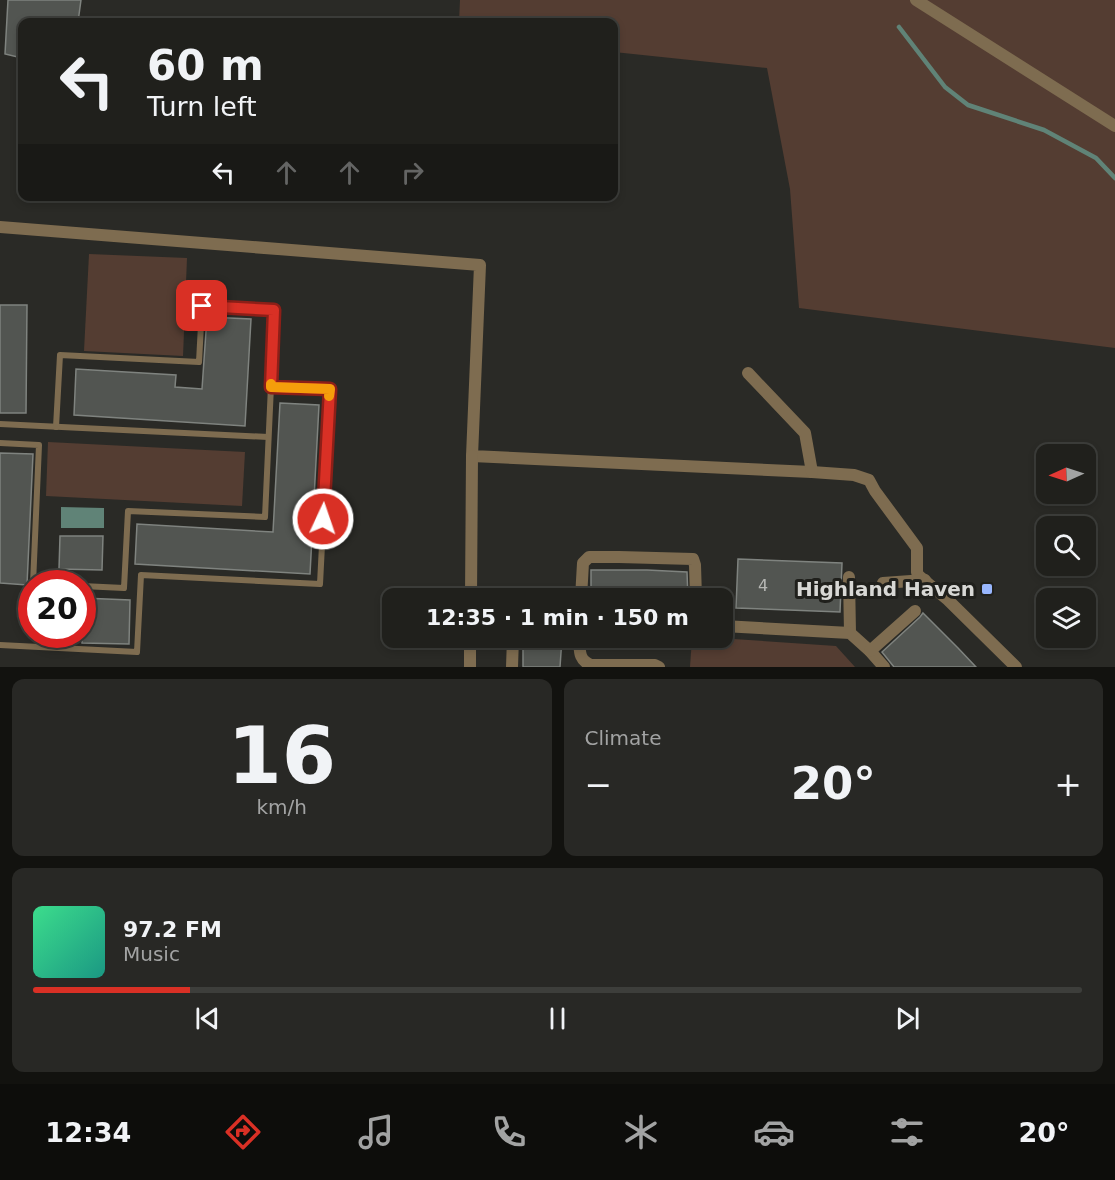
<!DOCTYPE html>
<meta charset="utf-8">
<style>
body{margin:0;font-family:"DejaVu Sans",sans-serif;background:#282825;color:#f1f3f6;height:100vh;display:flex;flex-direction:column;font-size:22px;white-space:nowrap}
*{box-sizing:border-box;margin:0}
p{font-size:20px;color:#a2a3a3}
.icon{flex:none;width:33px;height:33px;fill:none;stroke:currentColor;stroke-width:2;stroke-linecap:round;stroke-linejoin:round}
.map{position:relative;height:667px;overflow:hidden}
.panel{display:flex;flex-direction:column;gap:12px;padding:12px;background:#12120f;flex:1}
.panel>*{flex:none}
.top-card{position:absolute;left:18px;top:18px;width:600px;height:183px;border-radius:12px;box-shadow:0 3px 9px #0003,0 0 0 2px #3d3e3b;background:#20201c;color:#f1f3f6;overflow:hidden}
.needle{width:39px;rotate:267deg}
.fabs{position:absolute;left:1036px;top:444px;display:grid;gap:12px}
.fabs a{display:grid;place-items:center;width:60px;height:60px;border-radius:12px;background:#20201c;box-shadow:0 3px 9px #0003,0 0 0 2px #3d3e3b;font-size:30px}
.speed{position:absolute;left:18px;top:570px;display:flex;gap:12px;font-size:30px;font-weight:700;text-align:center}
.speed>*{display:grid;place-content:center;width:78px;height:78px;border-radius:50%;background:#20201c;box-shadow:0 3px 9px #0003,0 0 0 2px #3d3e3b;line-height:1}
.speed .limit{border:9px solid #d22;background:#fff;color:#111}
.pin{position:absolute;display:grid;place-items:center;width:51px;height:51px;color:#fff;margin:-26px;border-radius:12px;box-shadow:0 3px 9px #0006}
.me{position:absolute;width:66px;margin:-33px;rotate:3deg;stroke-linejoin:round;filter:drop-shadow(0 0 4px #0008)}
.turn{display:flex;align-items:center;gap:21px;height:126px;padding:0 30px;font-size:27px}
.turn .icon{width:78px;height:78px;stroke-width:2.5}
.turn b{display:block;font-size:42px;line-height:51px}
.lanes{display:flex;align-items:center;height:57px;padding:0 30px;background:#0003;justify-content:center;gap:30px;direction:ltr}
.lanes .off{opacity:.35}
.big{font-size:45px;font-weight:700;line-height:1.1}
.panel .card{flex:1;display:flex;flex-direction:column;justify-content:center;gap:9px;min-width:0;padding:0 21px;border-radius:12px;background:#282825}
.panel .dial{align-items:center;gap:0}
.dial b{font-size:78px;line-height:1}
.song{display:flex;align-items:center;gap:18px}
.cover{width:72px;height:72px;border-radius:9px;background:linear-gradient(135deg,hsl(150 70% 55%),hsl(170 70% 35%))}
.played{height:6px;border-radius:3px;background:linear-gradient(90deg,#d93025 15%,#3d3e3b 15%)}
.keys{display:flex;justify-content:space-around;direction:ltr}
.heat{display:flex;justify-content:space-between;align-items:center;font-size:33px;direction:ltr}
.panel .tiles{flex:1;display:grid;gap:12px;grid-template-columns:1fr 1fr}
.card:last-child{grid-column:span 2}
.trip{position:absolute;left:382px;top:588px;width:351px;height:60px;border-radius:12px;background:#20201c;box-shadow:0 3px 9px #0003,0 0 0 2px #3d3e3b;font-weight:700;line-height:60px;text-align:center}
.tabs{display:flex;height:96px;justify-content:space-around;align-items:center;background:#0d0d0b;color:#a2a3a3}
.tabs .icon{width:42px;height:42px}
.tabs .current{color:#d93025}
.tabs b{font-size:27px;color:#f1f3f6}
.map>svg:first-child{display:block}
.green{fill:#543d32}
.water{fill:#608377}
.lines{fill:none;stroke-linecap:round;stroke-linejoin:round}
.stream{stroke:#608377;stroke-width:4.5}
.building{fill:#525551;stroke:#7f837f;stroke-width:1.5}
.service{stroke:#7e6c50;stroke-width:6}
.minor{stroke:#7e6c50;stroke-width:12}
.route-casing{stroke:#8d1f18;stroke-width:15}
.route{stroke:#d93025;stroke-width:10}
.slow{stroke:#f59e0b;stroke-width:10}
.poi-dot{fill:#98b6fd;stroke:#20201c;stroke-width:2}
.labels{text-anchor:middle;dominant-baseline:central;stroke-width:6;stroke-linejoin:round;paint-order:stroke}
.number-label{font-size:16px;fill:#b6b7b4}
.poi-label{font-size:20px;font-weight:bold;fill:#d8d8d5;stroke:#20201c;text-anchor:end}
</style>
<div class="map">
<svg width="1115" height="667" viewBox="0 0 1115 667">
<rect width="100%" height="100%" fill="#2a2a26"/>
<g class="green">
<path d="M 460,0 L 1115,0 L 1115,348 L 799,308 L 790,189 L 767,68 L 614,52 L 614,22 L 459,22 Z"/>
<path d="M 89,254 L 187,258 L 183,356 L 84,351 Z"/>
<path d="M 48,442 L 245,452 L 242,506 L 46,496 Z"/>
<path d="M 692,638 L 718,638 L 836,646 L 855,667 L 690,667 Z"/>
</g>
<path class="water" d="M 61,507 L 104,508 L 104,528 L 61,528 Z"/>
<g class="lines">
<path class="stream" d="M 899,27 L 945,87 L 968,105 L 1044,130 L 1096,158 L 1115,178"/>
</g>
<g class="building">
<path d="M 8,0 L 81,0 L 78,22 L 22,22 L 22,58 L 5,54 Z"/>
<path d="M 0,305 L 27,305 L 26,413 L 0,413 Z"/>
<path d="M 207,317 L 251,319 L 245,426 L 74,415 L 76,369 L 176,375 L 175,387 L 202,389 Z"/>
<path d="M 280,403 L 319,405 L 310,574 L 135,564 L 137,524 L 273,532 Z"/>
<path d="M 0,453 L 33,454 L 27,585 L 0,583 Z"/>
<path d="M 60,536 L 103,536 L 102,570 L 59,569 Z"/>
<path d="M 738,559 L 842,563 L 840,612 L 736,608 Z"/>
<path d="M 591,570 L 647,570 L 687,572 L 688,598 L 591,598 Z"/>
<path d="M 82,598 L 130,600 L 129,644 L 82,643 Z"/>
<path d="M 923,613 L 958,648 L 976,667 L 894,667 L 882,652 L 920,617 Z"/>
<path d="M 523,638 L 562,638 L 560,667 L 523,667 Z"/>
</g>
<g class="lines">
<g class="service">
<path d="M 0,424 L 268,437"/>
<path d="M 56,427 L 60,355 L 199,362 L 202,306 L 274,310 L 271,386"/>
<path d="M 0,443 L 39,445 L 33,584"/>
<path d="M 0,645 L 137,652 L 141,575 L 320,584 L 330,389 L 271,386 L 265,517 L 128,511 L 124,588 L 82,586"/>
</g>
<g class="minor">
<path d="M 916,0 L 1115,126"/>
<path d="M 0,227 L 480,265 L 472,456 L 812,472 L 854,475 L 869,480 L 875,491 L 917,548 L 917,572 L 918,575 L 948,600 L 1016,667"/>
<path d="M 748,373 L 805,433 L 812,472"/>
<path d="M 849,577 L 850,633"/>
<path d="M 883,583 L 925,580"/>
<path d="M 471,598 L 472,456"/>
<path d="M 581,598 L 583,563 L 589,557 L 619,557 L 693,559 L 695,565 L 696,598"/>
<path d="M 723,626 L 850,633 L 870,651 L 884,667"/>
<path d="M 579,638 C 580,650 578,660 591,665 L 655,665 L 659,667"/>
<path d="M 870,651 L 915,611"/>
<path d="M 470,667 L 470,638"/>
<path d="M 512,667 L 513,638"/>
</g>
</g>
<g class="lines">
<g class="route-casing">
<path id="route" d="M 202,306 L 274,310 L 271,387 L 330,389 L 323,519"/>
</g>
<use href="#route" class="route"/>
<path class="slow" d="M 271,384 L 271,387 L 330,389 L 329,396"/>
</g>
<rect class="poi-dot" x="981" y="583" width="12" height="12" rx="3"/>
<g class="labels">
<g class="number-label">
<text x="763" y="585">4</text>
</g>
<g class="poi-label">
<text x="975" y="589">Highland Haven</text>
</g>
</g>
</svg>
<div class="fabs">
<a><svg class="needle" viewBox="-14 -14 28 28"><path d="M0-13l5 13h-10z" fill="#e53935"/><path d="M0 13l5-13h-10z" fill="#a2a3a3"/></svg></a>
<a><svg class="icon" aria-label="search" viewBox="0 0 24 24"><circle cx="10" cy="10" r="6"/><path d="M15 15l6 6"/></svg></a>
<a><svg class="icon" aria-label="layers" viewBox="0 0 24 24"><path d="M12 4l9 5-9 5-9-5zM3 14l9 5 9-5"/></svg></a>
</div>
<div class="speed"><div class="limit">20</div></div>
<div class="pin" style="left:202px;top:306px;background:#d93025"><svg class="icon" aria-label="arrive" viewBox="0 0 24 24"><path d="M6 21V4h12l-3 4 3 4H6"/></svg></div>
<svg class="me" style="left:323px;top:519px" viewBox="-20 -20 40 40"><circle r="17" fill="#d93025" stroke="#fff" stroke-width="3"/><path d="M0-11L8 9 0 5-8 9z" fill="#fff"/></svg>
<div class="trip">12:35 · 1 min · 150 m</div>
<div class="top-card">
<div class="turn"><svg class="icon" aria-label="left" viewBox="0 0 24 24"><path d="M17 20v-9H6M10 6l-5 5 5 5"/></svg><div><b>60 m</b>Turn left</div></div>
<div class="lanes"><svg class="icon" aria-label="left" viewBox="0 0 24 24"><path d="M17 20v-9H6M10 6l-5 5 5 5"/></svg><svg class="icon off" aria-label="ahead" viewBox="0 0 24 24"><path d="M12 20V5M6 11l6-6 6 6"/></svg><svg class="icon off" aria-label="ahead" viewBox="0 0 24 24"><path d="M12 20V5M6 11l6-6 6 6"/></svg><svg class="icon off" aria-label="right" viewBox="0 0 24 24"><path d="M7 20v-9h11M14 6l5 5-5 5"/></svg></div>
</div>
</div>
<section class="panel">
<div class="tiles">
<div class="card dial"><b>16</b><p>km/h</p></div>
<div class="card"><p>Climate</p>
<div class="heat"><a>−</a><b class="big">20°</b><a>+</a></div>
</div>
<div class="card">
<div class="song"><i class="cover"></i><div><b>97.2 FM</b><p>Music</p></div></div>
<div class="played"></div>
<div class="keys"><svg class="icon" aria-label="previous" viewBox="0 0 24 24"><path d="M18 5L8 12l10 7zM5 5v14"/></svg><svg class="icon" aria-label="pause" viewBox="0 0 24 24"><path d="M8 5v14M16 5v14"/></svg><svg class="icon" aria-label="next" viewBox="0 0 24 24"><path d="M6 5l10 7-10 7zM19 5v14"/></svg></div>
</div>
</div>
</section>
<nav class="tabs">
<b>12:34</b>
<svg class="icon current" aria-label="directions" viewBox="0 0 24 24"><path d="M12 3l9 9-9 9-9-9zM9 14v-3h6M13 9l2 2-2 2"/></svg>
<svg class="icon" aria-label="music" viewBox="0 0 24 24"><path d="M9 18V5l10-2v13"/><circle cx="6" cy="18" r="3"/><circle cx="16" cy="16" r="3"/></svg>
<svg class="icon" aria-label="phone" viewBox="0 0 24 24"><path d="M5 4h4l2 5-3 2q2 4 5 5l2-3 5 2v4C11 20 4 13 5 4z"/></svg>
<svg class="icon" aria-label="climate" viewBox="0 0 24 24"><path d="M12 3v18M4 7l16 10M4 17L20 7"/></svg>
<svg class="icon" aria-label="car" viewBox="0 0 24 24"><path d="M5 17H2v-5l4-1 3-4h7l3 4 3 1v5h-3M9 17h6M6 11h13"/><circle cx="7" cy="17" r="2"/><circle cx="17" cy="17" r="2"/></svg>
<svg class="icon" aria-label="filters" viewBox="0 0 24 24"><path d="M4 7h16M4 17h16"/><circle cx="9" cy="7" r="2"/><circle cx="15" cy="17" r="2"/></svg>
<b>20°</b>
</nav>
